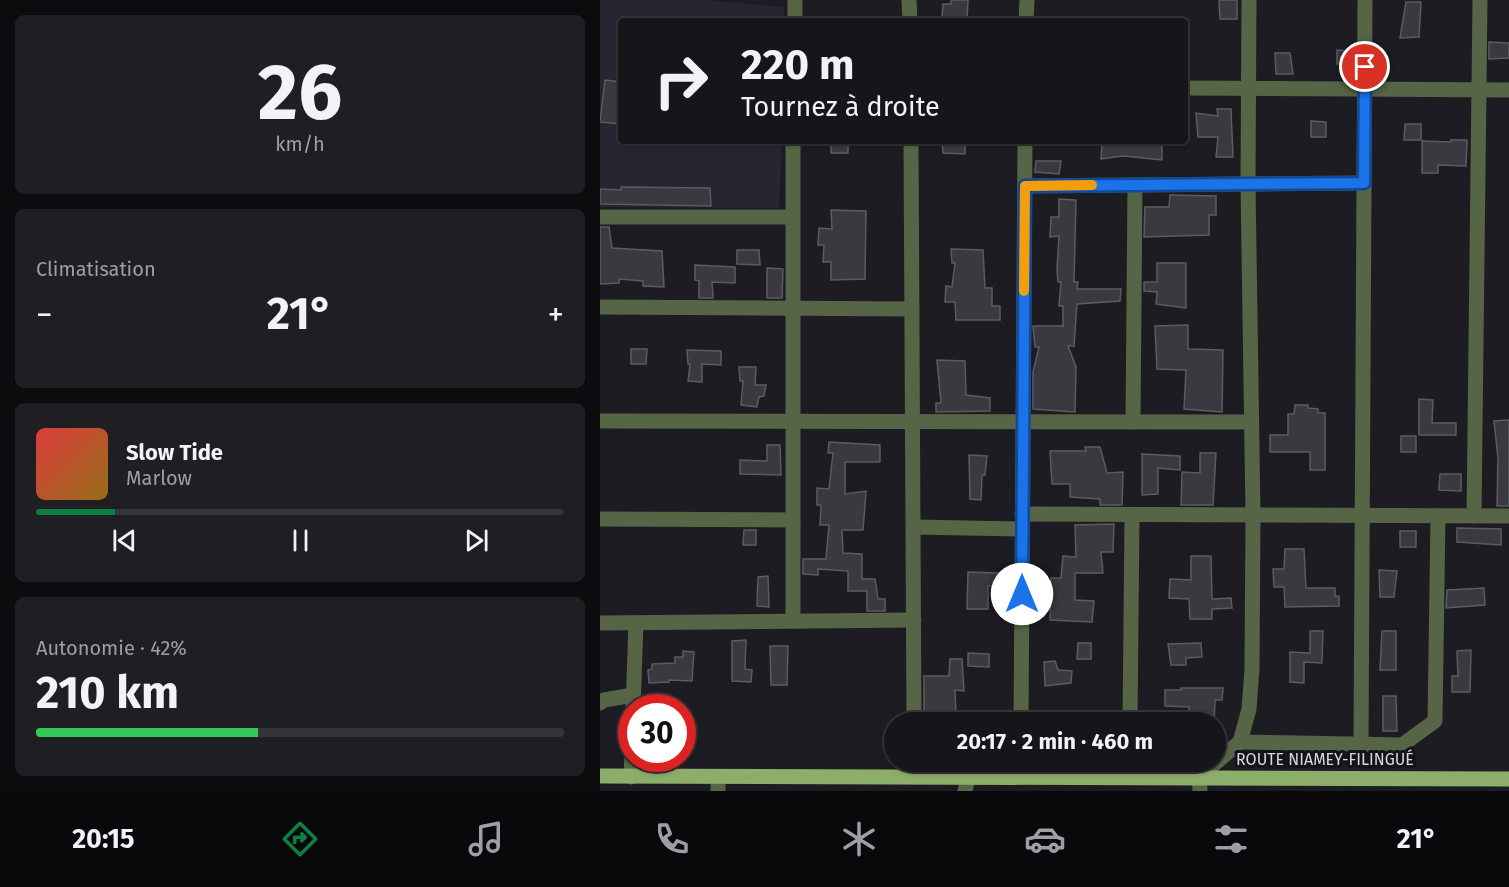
<!DOCTYPE html>
<html lang="fr">
<meta charset="utf-8">
<style>
body{margin:0;font-family:"Fira Sans",sans-serif;background:#1f1e23;color:#f1f3f6;height:100vh;display:flex;flex-direction:column;font-size:22px;white-space:nowrap}
*{box-sizing:border-box;margin:0}
p{font-size:20px;color:#9e9fa2}
.icon{flex:none;width:33px;height:33px;fill:none;stroke:currentColor;stroke-width:2;stroke-linecap:round;stroke-linejoin:round}
.map{position:relative;flex:1;overflow:hidden}
.side{display:flex;flex-direction:column;gap:15px;padding:15px;background:#0c0c0e;width:600px}
.side>*{flex:none}
.hud{position:absolute;left:18px;top:18px;width:570px;height:126px;border-radius:6px;box-shadow:0 2px 4px #0004,0 0 0 2px #353439;background:#16151a;color:#f1f3f6;overflow:hidden}
.speed{position:absolute;left:18px;top:694px;display:flex;gap:12px;font-size:30px;font-weight:700;text-align:center}
.speed>*{display:grid;place-content:center;width:78px;height:78px;border-radius:50%;background:#16151a;box-shadow:0 2px 4px #0004,0 0 0 2px #353439;line-height:1}
.speed .limit{border:9px solid #d22;background:#fff;color:#111}
.pin{position:absolute;display:grid;place-items:center;width:51px;height:51px;color:#fff;margin:-26px;border:3px solid #fff;border-radius:50%;box-shadow:0 2px 6px #0007}
.me{position:absolute;width:66px;margin:-33px;rotate:0deg;stroke-linejoin:round;filter:drop-shadow(0 0 4px #0008)}
.turn{display:flex;align-items:center;gap:21px;height:126px;padding:0 24px;font-size:27px}
.turn .icon{width:78px;height:78px;stroke-width:2.5}
.turn b{display:block;font-size:42px;line-height:51px}
.big{font-size:45px;font-weight:700;line-height:1.1}
.side .card{flex:1;display:flex;flex-direction:column;justify-content:center;gap:9px;min-width:0;padding:0 21px;border-radius:9px;background:#1f1e23}
.side .dial{align-items:center;gap:0}
.dial b{font-size:78px;line-height:1}
.song{display:flex;align-items:center;gap:18px}
.cover{width:72px;height:72px;border-radius:9px;background:linear-gradient(135deg,hsl(0 70% 55%),hsl(40 70% 35%))}
.played{height:6px;border-radius:3px;background:linear-gradient(90deg,#0b8043 15%,#353439 15%)}
.keys{display:flex;justify-content:space-around;direction:ltr}
.heat{display:flex;justify-content:space-between;align-items:center;font-size:33px;direction:ltr}
.charge{height:9px;border-radius:4px;background:linear-gradient(90deg,#34c759 42%,#353439 0)}
.trip{position:absolute;left:284px;top:712px;width:342px;height:60px;border-radius:30px;background:#16151a;box-shadow:0 2px 4px #0004,0 0 0 2px #353439;font-weight:700;line-height:60px;text-align:center}
.dock{display:flex;height:96px;justify-content:space-around;align-items:center;background:#09080a;color:#9e9fa2}
.dock .icon{width:42px;height:42px}
.dock .selected{color:#0b8043}
.dock b{font-size:27px;color:#f1f3f6}
main{display:flex;flex:1;min-height:0}
.map>svg:first-child{display:block}
.built{fill:#262531}
.building{fill:#3a3940;stroke:#5b5b62;stroke-width:1.5}
.lines{fill:none;stroke-linecap:round;stroke-linejoin:round}
.street{stroke:#556545;stroke-width:15}
.primary{stroke:#8dad6a;stroke-width:15}
.route-casing{stroke:#114b97;stroke-width:15}
.route{stroke:#1a73e8;stroke-width:10}
.slow{stroke:#f59e0b;stroke-width:10}
.labels{text-anchor:middle;dominant-baseline:central;stroke-width:6;stroke-linejoin:round;paint-order:stroke}
.street-label{font-size:16px;fill:#d9d9dd;stroke:#141319}
</style>
<main>
<section class="side">
<div class="card dial"><b>26</b><p>km/h</p></div>
<div class="card"><p>Climatisation</p>
<div class="heat"><a>−</a><b class="big">21°</b><a>+</a></div>
</div>
<div class="card">
<div class="song"><i class="cover"></i><div><b>Slow Tide</b><p>Marlow</p></div></div>
<div class="played"></div>
<div class="keys"><svg class="icon" aria-label="previous" viewBox="0 0 24 24"><path d="M18 5L8 12l10 7zM5 5v14"/></svg><svg class="icon" aria-label="pause" viewBox="0 0 24 24"><path d="M8 5v14M16 5v14"/></svg><svg class="icon" aria-label="next" viewBox="0 0 24 24"><path d="M6 5l10 7-10 7zM19 5v14"/></svg></div>
</div>
<div class="card"><p>Autonomie · 42%</p><b class="big">210 km</b><div class="charge"></div></div>
</section>
<div class="map">
<svg width="909" height="791" viewBox="0 0 909 791">
<rect width="100%" height="100%" fill="#1d1c22"/>
<path class="built" d="M 0,0 L 105,0 L 184,7 L 184,21 L 21,21 L 21,141 L 182,141 L 179,208 L 0,207 Z"/>
<g class="building">
<path d="M 351,0 L 368,0 L 367,21 L 351,21 L 351,17 L 342,17 L 343,4 L 351,4 Z"/>
<path d="M 619,0 L 637,0 L 637,19 L 620,19 Z"/>
<path d="M 806,2 L 821,2 L 819,37 L 800,38 Z"/>
<path d="M 889,42 L 909,43 L 909,58 L 889,59 Z"/>
<path d="M 737,50 L 755,52 L 755,68 L 742,68 L 742,64 L 737,64 Z"/>
<path d="M 675,53 L 690,53 L 693,74 L 676,74 Z"/>
<path d="M 5,80 L 21,82 L 21,124 L 0,122 Z"/>
<path d="M 617,109 L 631,109 L 633,157 L 616,157 L 618,137 L 598,137 L 596,113 L 618,116 Z"/>
<path d="M 711,121 L 726,122 L 726,137 L 711,137 Z"/>
<path d="M 805,124 L 821,124 L 821,140 L 804,140 Z"/>
<path d="M 851,140 L 867,140 L 866,166 L 838,165 L 838,173 L 822,173 L 822,141 L 851,142 Z"/>
<rect x="231" y="141" width="17" height="12"/>
<path d="M 342,141 L 365,141 L 365,154 L 343,153 Z"/>
<path d="M 512,141 L 562,141 L 562,160 L 523,156 L 501,159 L 502,143 Z"/>
<path d="M 436,161 L 461,161 L 459,174 L 435,172 Z"/>
<path d="M 21,187 L 110,188 L 111,206 L 0,204 L 0,189 L 21,190 Z"/>
<path d="M 570,195 L 616,196 L 616,215 L 609,215 L 609,235 L 544,237 L 545,207 L 569,207 Z"/>
<path d="M 459,199 L 476,200 L 474,282 L 478,282 L 477,289 L 521,289 L 520,301 L 477,304 L 474,346 L 468,346 L 476,367 L 475,412 L 433,409 L 433,372 L 439,347 L 435,347 L 433,326 L 463,326 L 463,306 L 459,306 L 461,282 L 458,282 L 457,270 L 459,236 L 450,237 L 451,217 L 459,217 Z"/>
<path d="M 231,210 L 266,211 L 265,279 L 231,280 L 231,262 L 223,262 L 224,245 L 218,245 L 219,228 L 232,229 Z"/>
<path d="M 0,227 L 9,227 L 12,248 L 62,251 L 64,287 L 43,286 L 43,281 L 19,279 L 19,283 L 0,284 Z"/>
<path d="M 351,249 L 383,250 L 385,288 L 392,288 L 392,306 L 400,306 L 400,320 L 356,320 L 355,302 L 345,302 L 346,286 L 352,287 L 355,263 L 352,263 Z"/>
<path d="M 137,250 L 159,250 L 160,265 L 137,264 Z"/>
<path d="M 557,263 L 586,263 L 586,308 L 556,304 L 557,292 L 544,291 L 544,282 L 557,282 Z"/>
<path d="M 95,265 L 135,267 L 135,283 L 112,282 L 113,298 L 99,298 L 99,281 L 95,280 Z"/>
<path d="M 167,268 L 183,269 L 182,298 L 167,298 Z"/>
<path d="M 588,325 L 588,349 L 623,350 L 622,412 L 584,409 L 586,370 L 557,369 L 555,326 Z"/>
<path d="M 31,349 L 47,349 L 46,364 L 31,364 Z"/>
<path d="M 87,350 L 121,351 L 121,365 L 102,364 L 102,382 L 88,381 L 90,364 L 88,364 Z"/>
<path d="M 337,360 L 365,361 L 366,395 L 390,398 L 390,411 L 336,412 L 336,403 L 341,403 Z"/>
<path d="M 139,367 L 156,367 L 155,385 L 166,385 L 164,396 L 159,397 L 157,407 L 141,405 L 143,381 L 140,381 Z"/>
<path d="M 819,399 L 833,400 L 832,423 L 856,423 L 856,435 L 819,435 Z"/>
<path d="M 695,405 L 708,405 L 708,408 L 718,409 L 718,413 L 725,413 L 725,470 L 710,470 L 710,452 L 670,452 L 670,435 L 688,435 L 688,414 L 694,414 Z"/>
<path d="M 909,420 L 909,506 L 897,506 L 898,458 L 894,421 Z"/>
<rect x="801" y="436" width="15" height="16"/>
<path d="M 229,442 L 280,445 L 280,462 L 245,462 L 245,494 L 266,491 L 263,530 L 242,530 L 243,553 L 262,554 L 262,579 L 275,579 L 278,599 L 285,599 L 285,611 L 267,611 L 267,591 L 248,591 L 248,571 L 218,569 L 218,575 L 203,574 L 203,559 L 226,559 L 229,525 L 220,525 L 221,505 L 217,505 L 217,488 L 229,489 L 233,453 L 228,453 Z"/>
<path d="M 167,445 L 180,445 L 181,475 L 140,474 L 140,460 L 167,461 Z"/>
<path d="M 485,447 L 500,447 L 507,473 L 523,472 L 522,505 L 500,505 L 500,499 L 470,497 L 470,484 L 452,484 L 450,451 L 486,451 Z"/>
<path d="M 600,453 L 616,453 L 613,505 L 581,505 L 582,472 L 600,473 Z"/>
<path d="M 542,454 L 580,456 L 580,470 L 558,468 L 558,494 L 542,495 Z"/>
<path d="M 369,455 L 387,456 L 385,475 L 382,475 L 381,500 L 370,499 Z"/>
<path d="M 840,474 L 861,474 L 861,491 L 839,490 Z"/>
<path d="M 514,524 L 513,552 L 501,552 L 503,573 L 475,573 L 475,600 L 494,601 L 492,622 L 450,620 L 451,578 L 461,578 L 463,556 L 476,557 L 475,525 Z"/>
<path d="M 857,528 L 901,529 L 901,545 L 857,542 Z"/>
<path d="M 144,530 L 156,530 L 156,545 L 143,545 Z"/>
<rect x="800" y="531" width="16" height="16"/>
<path d="M 685,549 L 704,549 L 706,588 L 735,588 L 735,596 L 739,596 L 739,606 L 685,607 L 684,587 L 674,587 L 673,569 L 684,569 Z"/>
<path d="M 591,556 L 611,556 L 612,599 L 631,598 L 632,608 L 612,609 L 612,619 L 590,619 L 589,599 L 569,598 L 570,579 L 591,580 Z"/>
<path d="M 779,570 L 797,571 L 794,597 L 780,597 Z"/>
<path d="M 368,572 L 398,573 L 398,586 L 388,586 L 388,609 L 367,609 Z"/>
<path d="M 168,576 L 169,607 L 157,606 L 158,577 Z"/>
<path d="M 884,588 L 885,605 L 846,608 L 847,590 Z"/>
<path d="M 710,631 L 723,631 L 722,663 L 704,662 L 704,683 L 690,682 L 690,652 L 710,653 Z"/>
<path d="M 782,631 L 796,631 L 796,670 L 780,670 Z"/>
<path d="M 146,640 L 145,669 L 152,670 L 151,682 L 132,681 L 132,641 Z"/>
<path d="M 478,643 L 491,643 L 491,659 L 477,659 Z"/>
<path d="M 601,643 L 602,657 L 586,658 L 586,665 L 571,665 L 568,644 Z"/>
<path d="M 170,646 L 188,646 L 187,685 L 171,685 Z"/>
<path d="M 871,650 L 870,692 L 852,692 L 852,676 L 858,676 L 857,651 Z"/>
<path d="M 83,651 L 94,652 L 92,681 L 69,680 L 69,682 L 49,683 L 48,670 L 52,669 L 52,664 L 75,663 L 75,657 L 83,657 Z"/>
<path d="M 368,653 L 389,654 L 389,667 L 368,666 Z"/>
<path d="M 350,659 L 362,659 L 364,691 L 355,690 L 356,714 L 324,712 L 324,676 L 349,676 Z"/>
<path d="M 455,661 L 458,670 L 472,671 L 471,683 L 445,686 L 444,662 Z"/>
<path d="M 581,688 L 623,688 L 622,700 L 615,700 L 614,723 L 588,723 L 589,707 L 565,706 L 565,690 L 581,690 Z"/>
<path d="M 783,696 L 796,696 L 797,731 L 783,731 Z"/>
</g>
<g class="lines">
<g class="street">
<path d="M 309,0 L 310,21"/>
<path d="M 195,21 L 195,0"/>
<path d="M 426,21 L 427,0"/>
<path d="M 585,88 L 909,90"/>
<path d="M 193,141 L 193,621"/>
<path d="M 311,141 L 314,723"/>
<path d="M 425,186 L 764,183"/>
<path d="M 0,217 L 192,217"/>
<path d="M 0,307 L 312,309"/>
<path d="M 0,421 L 650,422"/>
<path d="M 533,422 L 535,185"/>
<path d="M 422,514 L 909,516"/>
<path d="M 874,516 L 880,0"/>
<path d="M 0,519 L 193,520"/>
<path d="M 314,527 L 422,529"/>
<path d="M 0,623 L 314,620"/>
<path d="M 0,703 L 4,700 L 33,695"/>
<path d="M 33,708 L 36,623"/>
<path d="M 421,723 L 425,141"/>
<path d="M 530,723 L 532,515"/>
<path d="M 640,742 L 802,745 L 835,721 L 838,516"/>
<path d="M 761,745 L 765,0"/>
<path d="M 31,777 L 32,752"/>
<path d="M 313,777 L 314,762"/>
<path d="M 420,777 L 420,762"/>
<path d="M 530,777 L 530,762"/>
<path d="M 118,791 L 118,777"/>
<path d="M 365,791 L 368,777"/>
<path d="M 600,791 L 599,777 L 640,742 L 649,709 L 652,669 L 653,515 L 648,184 L 649,0"/>
</g>
<path class="primary" d="M 0,776 L 909,779"/>
</g>
<g class="lines">
<g class="route-casing">
<path id="route" d="M 422,594 L 425,186 L 764,183 L 765,67"/>
</g>
<use href="#route" class="route"/>
<path class="slow" d="M 424,291 L 425,186 L 492,185"/>
</g>
<g class="labels">
<g class="street-label">
<text x="725" y="759">ROUTE NIAMEY-FILINGUÉ</text>
</g>
</g>
</svg>
<div class="speed"><div class="limit">30</div></div>
<div class="pin" style="left:765px;top:67px;background:#d93025"><svg class="icon" aria-label="arrive" viewBox="0 0 24 24"><path d="M6 21V4h12l-3 4 3 4H6"/></svg></div>
<svg class="me" style="left:422px;top:594px" viewBox="-20 -20 40 40"><circle r="19" fill="#fff"/><path d="M0-13L10 11 0 6-10 11z" fill="#1a73e8"/></svg>
<div class="trip">20:17 · 2 min · 460 m</div>
<div class="hud">
<div class="turn"><svg class="icon" aria-label="right" viewBox="0 0 24 24"><path d="M7 20v-9h11M14 6l5 5-5 5"/></svg><div><b>220 m</b>Tournez à droite</div></div>
</div>
</div>
</main>
<nav class="dock">
<b>20:15</b>
<svg class="icon selected" aria-label="directions" viewBox="0 0 24 24"><path d="M12 3l9 9-9 9-9-9zM9 14v-3h6M13 9l2 2-2 2"/></svg>
<svg class="icon" aria-label="music" viewBox="0 0 24 24"><path d="M9 18V5l10-2v13"/><circle cx="6" cy="18" r="3"/><circle cx="16" cy="16" r="3"/></svg>
<svg class="icon" aria-label="phone" viewBox="0 0 24 24"><path d="M5 4h4l2 5-3 2q2 4 5 5l2-3 5 2v4C11 20 4 13 5 4z"/></svg>
<svg class="icon" aria-label="climate" viewBox="0 0 24 24"><path d="M12 3v18M4 7l16 10M4 17L20 7"/></svg>
<svg class="icon" aria-label="car" viewBox="0 0 24 24"><path d="M5 17H2v-5l4-1 3-4h7l3 4 3 1v5h-3M9 17h6M6 11h13"/><circle cx="7" cy="17" r="2"/><circle cx="17" cy="17" r="2"/></svg>
<svg class="icon" aria-label="filters" viewBox="0 0 24 24"><path d="M4 7h16M4 17h16"/><circle cx="9" cy="7" r="2"/><circle cx="15" cy="17" r="2"/></svg>
<b>21°</b>
</nav>
